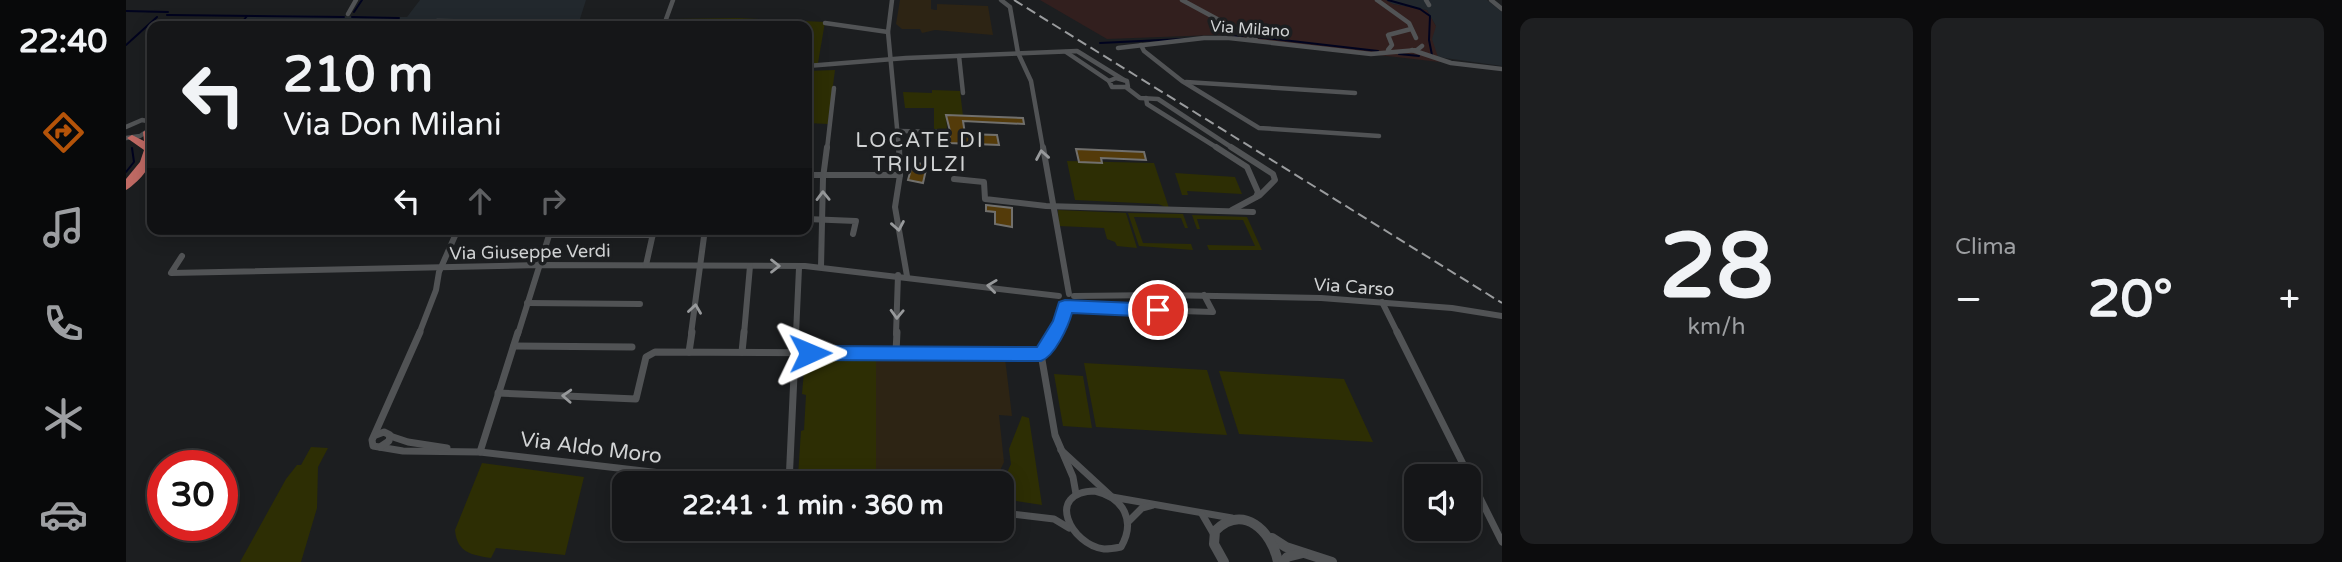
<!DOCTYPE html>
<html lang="it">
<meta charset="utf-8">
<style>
body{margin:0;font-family:"Varela Round",sans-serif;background:#1e1f21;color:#f1f3f6;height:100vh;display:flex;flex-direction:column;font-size:26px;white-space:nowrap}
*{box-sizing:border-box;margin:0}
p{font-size:23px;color:#9d9fa2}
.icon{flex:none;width:38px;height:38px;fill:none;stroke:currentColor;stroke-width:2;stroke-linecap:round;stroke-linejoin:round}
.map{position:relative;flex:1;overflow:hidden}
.details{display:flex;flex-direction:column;gap:18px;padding:18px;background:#0c0c0d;width:840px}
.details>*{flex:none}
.hud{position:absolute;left:21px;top:21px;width:665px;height:214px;border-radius:14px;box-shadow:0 4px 18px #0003,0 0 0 2px #343537;background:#151618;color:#f1f3f6;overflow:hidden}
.buttons{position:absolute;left:1278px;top:464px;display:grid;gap:14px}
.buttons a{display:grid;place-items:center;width:77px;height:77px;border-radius:14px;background:#151618;box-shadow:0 4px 18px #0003,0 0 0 2px #343537;font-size:35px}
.speed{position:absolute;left:21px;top:450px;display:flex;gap:14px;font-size:35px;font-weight:700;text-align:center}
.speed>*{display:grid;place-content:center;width:91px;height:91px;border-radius:50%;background:#151618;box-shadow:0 4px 18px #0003,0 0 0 2px #343537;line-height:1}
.speed .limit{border:10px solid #d22;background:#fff;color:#111}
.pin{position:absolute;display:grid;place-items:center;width:60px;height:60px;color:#fff;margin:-30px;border:4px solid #fff;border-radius:50%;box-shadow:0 2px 7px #0007}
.me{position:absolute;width:77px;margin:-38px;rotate:89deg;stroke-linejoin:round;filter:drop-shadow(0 0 5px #0008)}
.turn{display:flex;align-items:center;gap:24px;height:147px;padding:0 21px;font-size:32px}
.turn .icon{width:91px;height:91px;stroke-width:2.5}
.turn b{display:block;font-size:49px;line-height:60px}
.lanes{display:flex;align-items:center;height:66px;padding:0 21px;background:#0003;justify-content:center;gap:35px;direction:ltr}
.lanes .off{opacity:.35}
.big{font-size:52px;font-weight:700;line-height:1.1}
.details .widget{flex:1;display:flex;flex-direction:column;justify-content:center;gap:10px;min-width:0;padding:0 24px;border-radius:14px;background:#1e1f21}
.details .dial{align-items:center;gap:0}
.dial b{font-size:91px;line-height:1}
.heat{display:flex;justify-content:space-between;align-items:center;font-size:38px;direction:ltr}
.details .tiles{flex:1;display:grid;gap:18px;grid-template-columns:repeat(2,1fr)}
.trip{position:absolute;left:486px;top:471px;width:402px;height:70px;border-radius:14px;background:#151618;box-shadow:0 4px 18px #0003,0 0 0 2px #343537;font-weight:700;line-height:70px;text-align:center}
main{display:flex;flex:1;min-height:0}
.menu{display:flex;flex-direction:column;width:126px;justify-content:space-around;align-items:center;background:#08090a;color:#9d9fa2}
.menu .icon{width:49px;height:49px}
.menu .active{color:#b45309}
.menu b{font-size:32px;color:#f1f3f6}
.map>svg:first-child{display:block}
.commercial{fill:#321f1e}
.built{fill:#22282d}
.education{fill:#2d2414}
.green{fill:#2d2e04}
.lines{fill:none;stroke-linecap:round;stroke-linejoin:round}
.stream{stroke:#00031e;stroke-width:2}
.building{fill:#543b0a;stroke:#71706d;stroke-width:2}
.street-far2{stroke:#515355;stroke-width:4.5}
.street-far1{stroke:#515355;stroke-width:6}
.street{stroke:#515355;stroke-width:7}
.secondary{stroke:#515355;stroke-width:10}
.highway{fill:#c06a64;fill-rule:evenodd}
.rail{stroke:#9a9c9e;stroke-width:2;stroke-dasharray:10 5;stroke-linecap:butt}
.oneway{stroke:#97999b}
.route{fill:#1a73e8;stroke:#114b97;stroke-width:2}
.labels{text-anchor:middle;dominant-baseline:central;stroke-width:7;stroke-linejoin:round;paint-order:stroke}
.far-street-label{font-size:16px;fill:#d1d3d4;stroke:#1c1e20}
.street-label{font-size:18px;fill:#d1d3d4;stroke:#1c1e20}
.quarter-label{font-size:21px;letter-spacing:2px;fill:#d1d3d4;stroke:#1c1e20}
.near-street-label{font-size:21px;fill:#d1d3d4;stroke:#1c1e20}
</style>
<main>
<nav class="menu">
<b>22:40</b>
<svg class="icon active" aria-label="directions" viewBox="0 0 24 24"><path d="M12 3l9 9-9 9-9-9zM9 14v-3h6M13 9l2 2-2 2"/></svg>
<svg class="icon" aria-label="music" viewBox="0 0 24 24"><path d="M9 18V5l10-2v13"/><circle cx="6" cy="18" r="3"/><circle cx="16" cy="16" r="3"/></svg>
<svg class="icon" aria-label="phone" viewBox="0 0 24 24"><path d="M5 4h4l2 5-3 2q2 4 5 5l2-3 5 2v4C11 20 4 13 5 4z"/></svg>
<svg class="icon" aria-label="climate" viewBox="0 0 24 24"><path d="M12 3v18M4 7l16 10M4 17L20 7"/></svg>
<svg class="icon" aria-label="car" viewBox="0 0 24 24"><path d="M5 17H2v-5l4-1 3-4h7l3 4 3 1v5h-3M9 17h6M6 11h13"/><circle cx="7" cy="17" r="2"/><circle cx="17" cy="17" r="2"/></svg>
</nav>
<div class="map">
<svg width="1376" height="562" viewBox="0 0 1376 562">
<rect width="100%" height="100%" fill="#1c1e20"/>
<path class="commercial" d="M 914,0 L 1260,0 L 1267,4 L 1301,10 L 1310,26 L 1314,62 L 1112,39 L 1115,34 L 981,39 Z"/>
<g class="built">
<path d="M 294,0 L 460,0 L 453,22 L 428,22 L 424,26 L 113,26 L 122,15 L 281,17 Z"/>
<path d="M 1260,0 L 1361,0 L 1376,12 L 1376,66 L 1312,57 L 1306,39 L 1310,26 L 1301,10 L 1267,4 Z"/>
</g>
<g class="education">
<path d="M 774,0 L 805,0 L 805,9 L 809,10 L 811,10 L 811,4 L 862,6 L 867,35 L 809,30 L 796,33 L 794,29 L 776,29 L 770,24 Z"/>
<path d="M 750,358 L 879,358 L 886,416 L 873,415 L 878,462 L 868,483 L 750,483 Z"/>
</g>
<g class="green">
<path d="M 612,18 L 699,22 L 692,63 L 681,63 L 681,26 L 546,26 L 548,19 Z"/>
<path d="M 709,70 L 702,124 L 681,123 L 681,71 Z"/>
<path d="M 806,90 L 834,91 L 837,116 L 820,115 L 821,130 L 808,129 L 808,108 L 779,108 L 777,92 L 806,93 Z"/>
<path d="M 941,161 L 1028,163 L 1043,208 L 1032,204 L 949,200 Z"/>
<path d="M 1049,173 L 1109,177 L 1116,194 L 1061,191 L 1062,195 L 1056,195 Z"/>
<path d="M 932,210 L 1000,213 L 1011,248 L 991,246 L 989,242 L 981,239 L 978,228 L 933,226 Z"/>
<path d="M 1002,213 L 1057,214 L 1062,228 L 1059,228 L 1055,218 L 1008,217 L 1017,243 L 1065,244 L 1067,250 L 1013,246 Z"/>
<path d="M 1066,215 L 1121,217 L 1136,250 L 1083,250 L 1081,245 L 1129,246 L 1117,220 L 1071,219 L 1074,229 L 1071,229 Z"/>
<path d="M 750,358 L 750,483 L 726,483 L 672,476 L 675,431 L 678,430 L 680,395 L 676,394 L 679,359 Z"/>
<path d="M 958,363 L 1081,370 L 1101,435 L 970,427 Z"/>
<path d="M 1093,371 L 1218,379 L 1247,442 L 1113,434 Z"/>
<path d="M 928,374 L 957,376 L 966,428 L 937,426 Z"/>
<path d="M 896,416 L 903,418 L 916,505 L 877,499 L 876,483 L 885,464 L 883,449 Z"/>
<path d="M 185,447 L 202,448 L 192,467 L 191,508 L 175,562 L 114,562 L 160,479 L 171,465 L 175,465 Z"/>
<path d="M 356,463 L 458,477 L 439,555 L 370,548 L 365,558 C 346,555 331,553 329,530 Z"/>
</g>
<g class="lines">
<g class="stream">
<path d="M 1262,0 L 1294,9 L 1304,16 L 1303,40 L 1306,55"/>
<path d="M 0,11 L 42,12"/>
<path d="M 228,12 L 236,0"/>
<path d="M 41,15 L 218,17"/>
<path d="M 226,17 L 273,18"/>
<path d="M 113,26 L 121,16"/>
<path d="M 1131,37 L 1252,51"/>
<path d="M 974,43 L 1118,36"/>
<path d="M 0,45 L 31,17"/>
<path d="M 1273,54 L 1293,56"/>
<path d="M 0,172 L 8,162 L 6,148"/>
</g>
</g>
<g class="building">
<path d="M 820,115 L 897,118 L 898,124 L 837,121 L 839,134 L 871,135 L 873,145 L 823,143 L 824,131 Z"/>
<path d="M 950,149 L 1018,152 L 1020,160 L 975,158 L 976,163 L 953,162 Z"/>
<path d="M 787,162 L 801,165 L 797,183 L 782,180 Z"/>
<path d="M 860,205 L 886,208 L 886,227 L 869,224 L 869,212 L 860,211 Z"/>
</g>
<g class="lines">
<g class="street-far2">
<path d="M 766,0 L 762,32 L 773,149"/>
<path d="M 875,0 L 884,7 L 892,53 L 905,81 L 917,149"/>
<path d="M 1056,0 L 1130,40"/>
<path d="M 1251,0 L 1283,23 L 1290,38"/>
<path d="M 1300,0 L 1303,5"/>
<path d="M 1365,0 L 1376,9"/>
<path d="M 222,14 L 230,0"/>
<path d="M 539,22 L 547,0"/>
<path d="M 471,23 L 539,22"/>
<path d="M 699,23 L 762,32"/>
<path d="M 299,26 L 311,21 L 474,23"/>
<path d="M 1015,45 L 1018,51 L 1056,81 L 1133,128 L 1253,136"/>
<path d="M 992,48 L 1078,38 L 1103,38 L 1245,54 L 1291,50 L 1296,46"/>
<path d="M 1262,50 L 1266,45 L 1262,35 L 1285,29"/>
<path d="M 1286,50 L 1325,63 L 1376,69"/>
<path d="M 940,52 L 983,81"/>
<path d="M 833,56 L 837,93"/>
<path d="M 681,66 L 780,58 L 951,51 L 998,80"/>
<path d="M 990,78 L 1001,81 L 1002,87 L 986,87 L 983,81 Z"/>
<path d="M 1060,82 L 1229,93"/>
<path d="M 1001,88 L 1014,98 L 1032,99 L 1108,149"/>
<path d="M 1020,98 L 1021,104 L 1093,149"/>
<path d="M 0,127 L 16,120 L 26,122"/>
<path d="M 772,131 L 819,132"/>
<path d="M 0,138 L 14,136 L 26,128"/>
<path d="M 701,149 L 708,88"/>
</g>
<g class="street-far1">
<path d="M 773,147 L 774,175 L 769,207 L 781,276"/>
<path d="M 917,147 L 943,294"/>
<path d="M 1090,147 L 1121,167 L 1132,192 L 1130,197"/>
<path d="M 1105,147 L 1147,174 L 1149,180 L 1134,195 L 1106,210"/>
<path d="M 681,175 L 774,175"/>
<path d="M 828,179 L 858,182 L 859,199 L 920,206 L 1127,212"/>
<path d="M 681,219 L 730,221 L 727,234"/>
<path d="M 424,235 L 527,235"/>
<path d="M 56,256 L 45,273 L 413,265 L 679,266 L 933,296"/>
<path d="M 520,265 L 528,229"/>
<path d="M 695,267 L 697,178 L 701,147"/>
<path d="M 948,296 L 1034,295 L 1195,298 L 1326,308 L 1376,316"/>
<path d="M 1256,302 L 1272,334"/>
<path d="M 401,303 L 514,304"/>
<path d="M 950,305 L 956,308 L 1087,312 L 1078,295"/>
<path d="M 293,334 L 310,290 L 313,272 L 332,229"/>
<path d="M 392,334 L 425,229"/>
<path d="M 565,334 L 579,229"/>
<path d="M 618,334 L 624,266"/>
<path d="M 670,334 L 673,268"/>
<path d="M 770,334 L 772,275"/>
<path d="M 928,334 L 935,322 L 939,306"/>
</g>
<g class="street">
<path d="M 294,332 L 246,440 L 247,446 L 277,451 L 354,452 L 621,483"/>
<path d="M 929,332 L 915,354 L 929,435 L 947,477 L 950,494"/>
<path d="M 1271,332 L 1376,542"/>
<path d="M 388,346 L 506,347"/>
<path d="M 563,352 L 566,332"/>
<path d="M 616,352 L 618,332"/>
<path d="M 770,352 L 771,332"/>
<path d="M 372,393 L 510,399 L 520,357 L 529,352 L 915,354"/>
<path d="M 250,435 L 258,432 L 264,435 L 263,441 L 254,447"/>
<path d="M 264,436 L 282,442 L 321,448"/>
<path d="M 935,450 L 986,497"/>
<path d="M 354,452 L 392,332"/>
<path d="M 663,483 L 670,332"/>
<path d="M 969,491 C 998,498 1010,521 995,547 C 990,548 983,549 978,549 C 945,545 918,492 969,491 Z"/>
<path d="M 986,497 L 1106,518"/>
<path d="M 877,513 L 928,519 L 943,528"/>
<path d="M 1076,514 L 1087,533"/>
<path d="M 1003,521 L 1016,508 L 1027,505"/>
</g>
<g class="secondary">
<path d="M 1146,538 L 1160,547 L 1206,562"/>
<path d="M 1098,562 L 1088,544 L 1089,531 C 1117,503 1146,531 1152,562"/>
<path d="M 1157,562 L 1161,557 L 1177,553"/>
</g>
<path class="highway" d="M 22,129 L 26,131 C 26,139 28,151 26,160 C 23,170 9,185 0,190 L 0,179 L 14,162 L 18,150 L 1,138 L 6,135 L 18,141 L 17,132 Z"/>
<path class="rail" d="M 888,0 L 1376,303"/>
</g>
<defs><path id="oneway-chevron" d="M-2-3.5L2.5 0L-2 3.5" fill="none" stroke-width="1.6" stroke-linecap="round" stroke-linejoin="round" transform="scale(1.75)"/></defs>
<g class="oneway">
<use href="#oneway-chevron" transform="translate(916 155) rotate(-100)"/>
<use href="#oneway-chevron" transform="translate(697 196) rotate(-91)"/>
<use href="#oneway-chevron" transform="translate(772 226) rotate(80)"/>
<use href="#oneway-chevron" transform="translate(649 266)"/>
<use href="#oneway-chevron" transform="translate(866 286) rotate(-173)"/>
<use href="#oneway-chevron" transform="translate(569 309) rotate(-82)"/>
<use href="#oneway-chevron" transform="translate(771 314) rotate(92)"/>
<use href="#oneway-chevron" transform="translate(441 396) rotate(-177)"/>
</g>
<path class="route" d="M 939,300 L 1032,304 L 1037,306 L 1040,310 L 1037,315 L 1032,317 L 946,313 C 942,327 929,356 915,361 L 684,360 L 677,358 L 675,353 L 677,348 L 684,346 L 911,347 L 927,321 L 933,302 Z"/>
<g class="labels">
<g class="far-street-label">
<text transform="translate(1124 29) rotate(4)">Via Milano</text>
</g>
<g class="street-label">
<text transform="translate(404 252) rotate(-1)">Via Giuseppe Verdi</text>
<text transform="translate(1228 287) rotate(4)">Via Carso</text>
</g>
<g class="quarter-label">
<text x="794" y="140">LOCATE DI<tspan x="794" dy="24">TRIULZI</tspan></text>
</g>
<g class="near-street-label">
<text transform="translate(465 448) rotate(7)">Via Aldo Moro</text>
</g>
</g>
</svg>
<div class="buttons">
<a><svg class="icon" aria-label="sound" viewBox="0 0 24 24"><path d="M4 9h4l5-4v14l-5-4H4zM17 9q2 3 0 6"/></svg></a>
</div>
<div class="speed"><div class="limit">30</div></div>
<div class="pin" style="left:1032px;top:310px;background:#d93025"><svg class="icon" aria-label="arrive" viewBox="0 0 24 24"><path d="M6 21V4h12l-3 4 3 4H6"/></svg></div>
<svg class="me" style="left:684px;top:353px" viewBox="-20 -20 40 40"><path d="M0-17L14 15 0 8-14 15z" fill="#1a73e8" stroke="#fff" stroke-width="4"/></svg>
<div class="trip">22:41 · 1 min · 360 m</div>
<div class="hud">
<div class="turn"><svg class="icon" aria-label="left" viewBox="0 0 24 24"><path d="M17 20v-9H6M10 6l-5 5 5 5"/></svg><div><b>210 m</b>Via Don Milani</div></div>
<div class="lanes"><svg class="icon" aria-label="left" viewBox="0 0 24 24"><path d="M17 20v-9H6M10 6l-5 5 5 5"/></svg><svg class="icon off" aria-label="ahead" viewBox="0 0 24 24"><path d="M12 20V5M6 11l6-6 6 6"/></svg><svg class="icon off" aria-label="right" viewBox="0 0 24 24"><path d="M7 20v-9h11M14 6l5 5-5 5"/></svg></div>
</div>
</div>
<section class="details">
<div class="tiles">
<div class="widget dial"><b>28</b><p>km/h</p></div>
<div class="widget"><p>Clima</p>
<div class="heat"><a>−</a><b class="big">20°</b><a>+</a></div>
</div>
</div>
</section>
</main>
